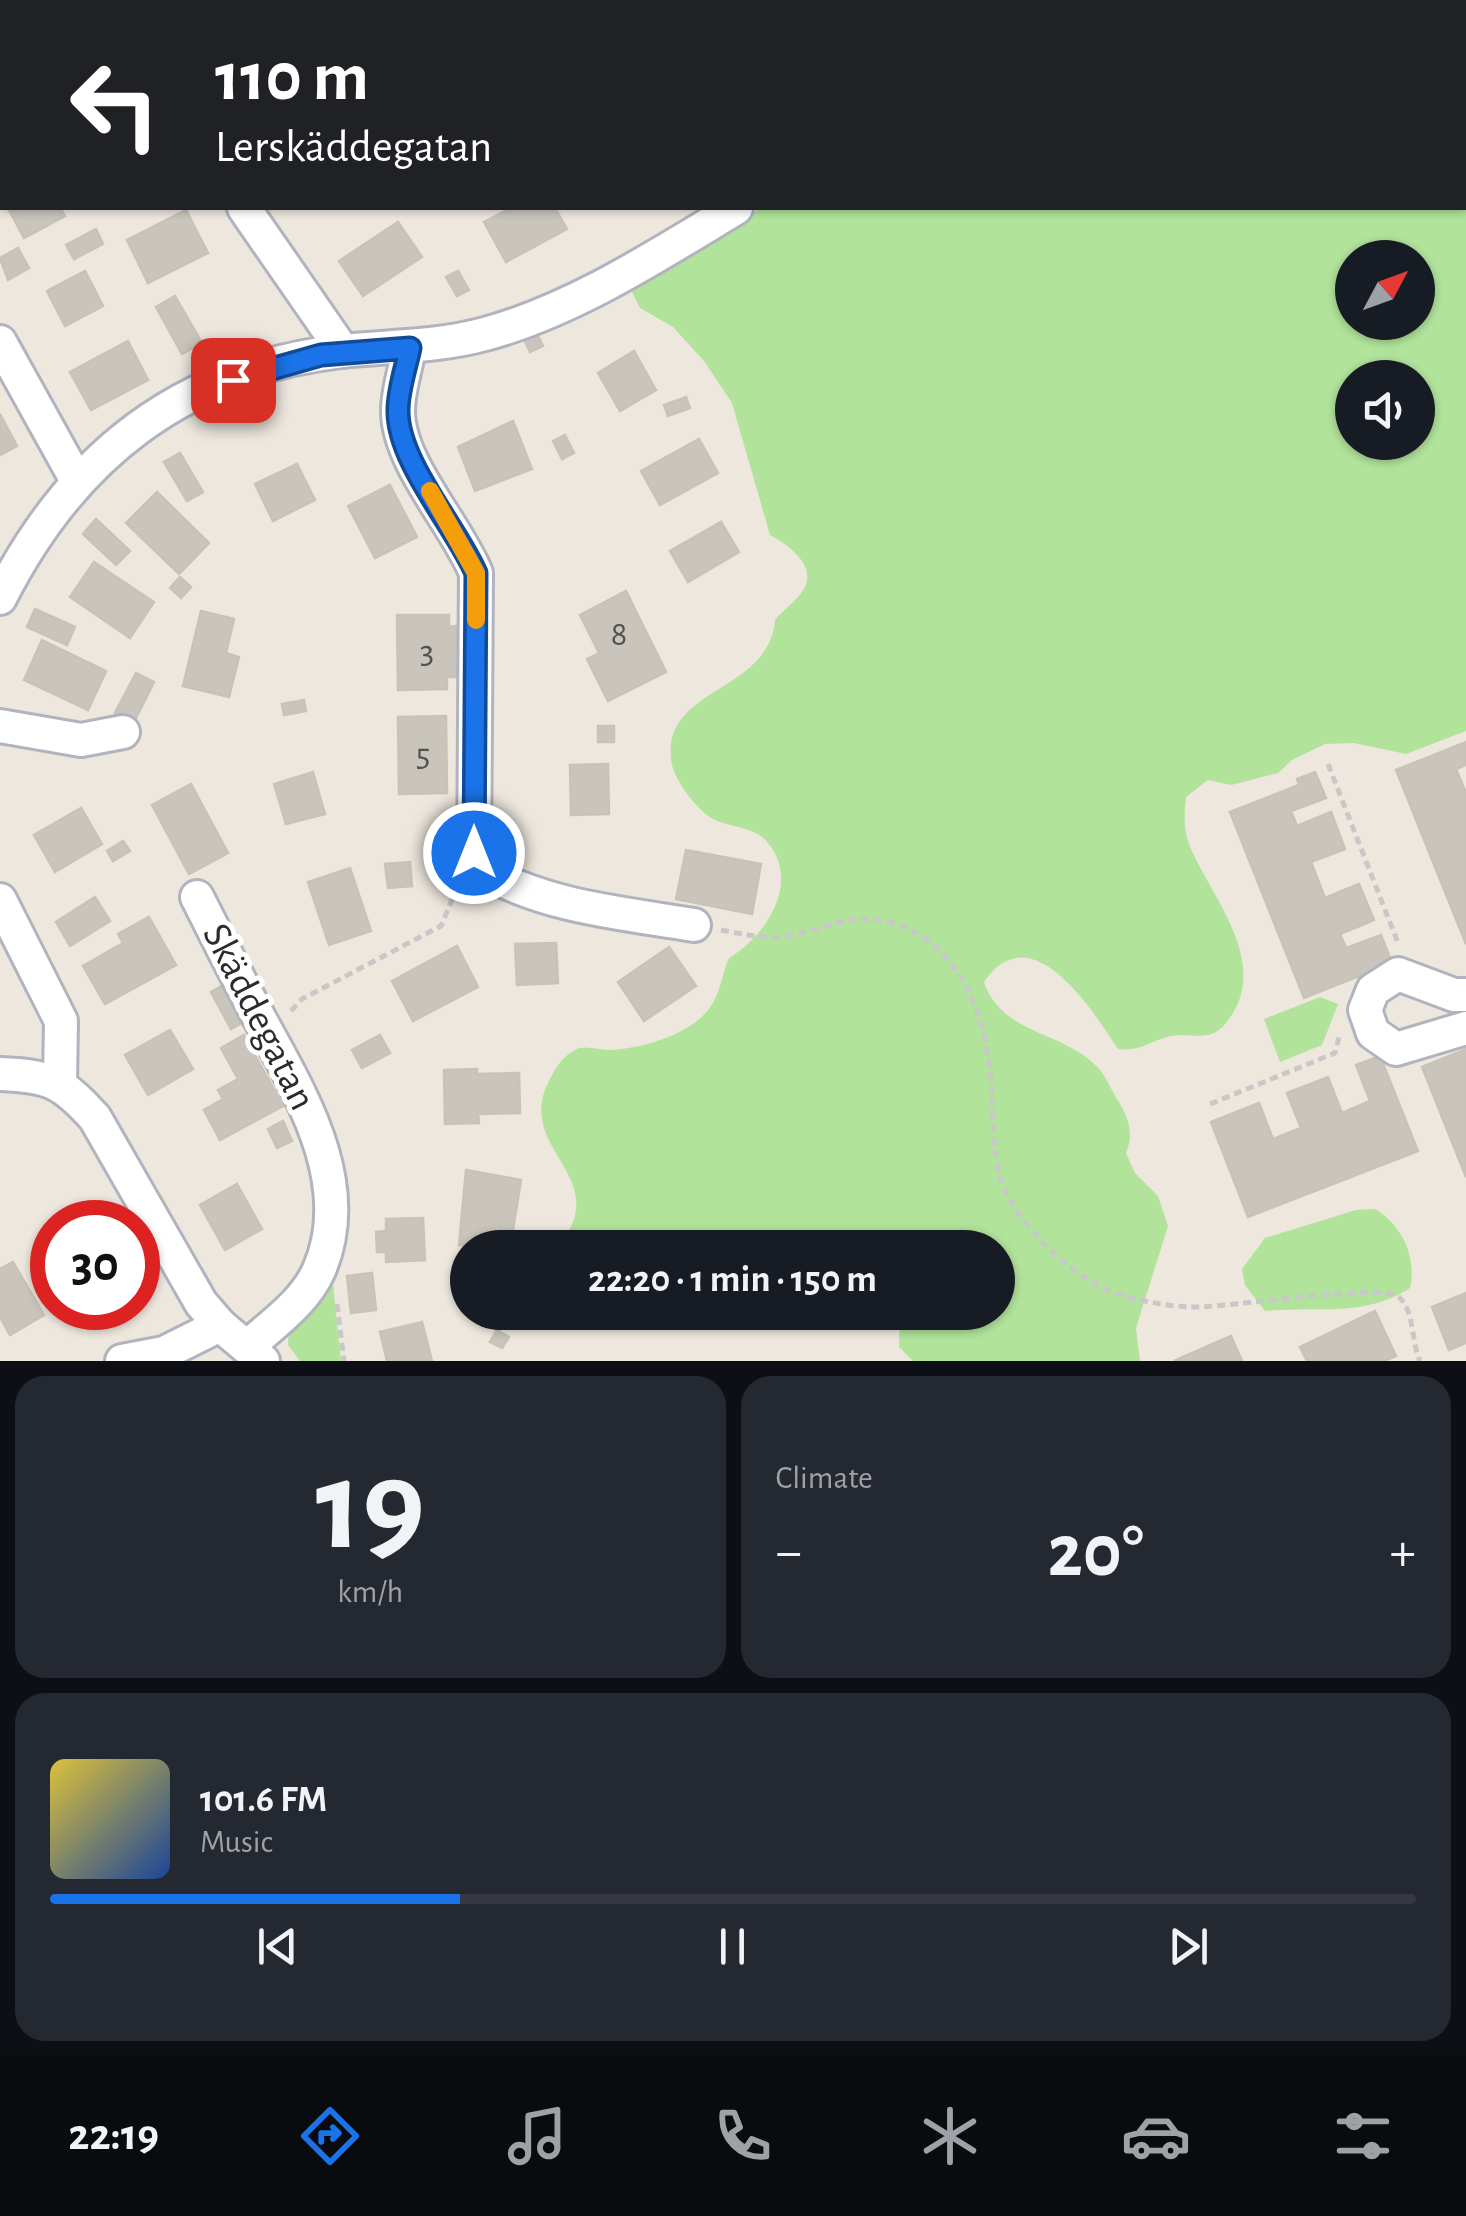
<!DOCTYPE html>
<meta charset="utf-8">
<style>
body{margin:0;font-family:"Alegreya Sans",sans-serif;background:#242831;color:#f1f3f6;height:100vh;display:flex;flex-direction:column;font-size:38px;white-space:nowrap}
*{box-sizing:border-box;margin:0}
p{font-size:32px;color:#9ea1a6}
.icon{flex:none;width:55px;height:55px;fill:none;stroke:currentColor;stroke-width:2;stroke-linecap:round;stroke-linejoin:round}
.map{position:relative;height:1361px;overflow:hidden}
.drawer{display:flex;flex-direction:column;gap:15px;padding:15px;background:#0d0f14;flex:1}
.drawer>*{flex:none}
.hud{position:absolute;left:0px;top:0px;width:1468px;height:210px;box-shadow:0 2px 8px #0004;background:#202124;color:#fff;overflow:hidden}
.needle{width:65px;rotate:49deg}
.tools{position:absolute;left:1335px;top:240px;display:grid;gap:20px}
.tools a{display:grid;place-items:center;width:100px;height:100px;border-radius:50%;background:#171b24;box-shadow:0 2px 8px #0004;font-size:50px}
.speed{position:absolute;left:30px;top:1200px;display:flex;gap:20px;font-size:50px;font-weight:700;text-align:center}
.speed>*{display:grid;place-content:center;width:130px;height:130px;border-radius:50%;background:#171b24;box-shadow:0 2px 8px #0004;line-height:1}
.speed .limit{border:15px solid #d22;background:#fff;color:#111}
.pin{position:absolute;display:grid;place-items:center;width:85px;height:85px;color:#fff;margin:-42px;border-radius:20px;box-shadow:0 5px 15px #0006}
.me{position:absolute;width:110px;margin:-55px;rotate:0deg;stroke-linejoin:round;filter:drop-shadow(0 0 8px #0008)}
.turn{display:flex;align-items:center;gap:35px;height:210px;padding:0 50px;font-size:45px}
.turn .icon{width:130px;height:130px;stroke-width:2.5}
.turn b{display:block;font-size:70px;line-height:85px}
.big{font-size:75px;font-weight:600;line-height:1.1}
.drawer .widget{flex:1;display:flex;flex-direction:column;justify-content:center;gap:15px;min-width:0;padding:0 35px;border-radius:30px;background:#242831}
.drawer .dial{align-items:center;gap:0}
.dial b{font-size:130px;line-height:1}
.song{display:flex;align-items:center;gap:30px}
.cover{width:120px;height:120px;border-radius:15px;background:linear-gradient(135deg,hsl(50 70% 55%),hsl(220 70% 35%))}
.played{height:10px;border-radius:5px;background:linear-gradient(90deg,#1a73e8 30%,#363941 30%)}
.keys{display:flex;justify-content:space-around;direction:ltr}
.heat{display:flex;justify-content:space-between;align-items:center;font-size:55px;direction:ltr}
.drawer .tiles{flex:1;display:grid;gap:15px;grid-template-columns:1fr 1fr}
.widget:last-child{grid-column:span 2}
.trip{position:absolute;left:450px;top:1230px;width:565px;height:100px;border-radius:50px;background:#171b24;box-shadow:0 2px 8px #0004;font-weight:600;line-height:100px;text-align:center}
.menu{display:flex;height:160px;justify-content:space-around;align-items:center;background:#090b0e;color:#9ea1a6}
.menu .icon{width:70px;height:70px}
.menu .selected{color:#1a73e8}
.menu b{font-size:45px;color:#f1f3f6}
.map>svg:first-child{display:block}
.green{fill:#b1e39b;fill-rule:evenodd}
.building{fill:#c9c5bc;stroke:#c9c3b7;stroke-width:2.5}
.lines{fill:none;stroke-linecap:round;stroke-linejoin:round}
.minor-casing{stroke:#b1b4bf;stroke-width:38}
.path{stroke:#c8c8c8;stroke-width:5;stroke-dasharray:8 5;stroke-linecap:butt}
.minor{stroke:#fff;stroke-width:32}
.route-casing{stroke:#114b97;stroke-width:25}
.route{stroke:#1a73e8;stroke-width:18}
.slow{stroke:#f59e0b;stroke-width:18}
.labels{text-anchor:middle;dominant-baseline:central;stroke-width:10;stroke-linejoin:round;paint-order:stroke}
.number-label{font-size:35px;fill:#52524f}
.street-label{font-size:40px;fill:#2b2b2b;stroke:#fff}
</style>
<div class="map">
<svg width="1466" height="1361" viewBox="0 0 1466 1361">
<rect width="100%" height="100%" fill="#ede7de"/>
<g class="green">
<path d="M 370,0 L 767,0 L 768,2 L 368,2 Z"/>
<path d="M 1117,0 L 1466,0 L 1466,731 L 1406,754 L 1354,743 L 1325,744 L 1292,760 L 1278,773 L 1231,785 L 1208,780 L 1186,797 C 1184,816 1183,831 1191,849 C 1212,897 1266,958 1233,1013 C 1218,1037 1209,1037 1183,1035 C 1158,1034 1143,1053 1118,1049 C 1093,1011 1031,912 984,982 C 1002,1036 1066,1031 1099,1069 C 1107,1078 1112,1092 1119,1102 C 1129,1120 1134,1134 1126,1153 L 1135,1173 L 1158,1196 L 1168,1226 L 1136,1328 L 1140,1361 L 913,1361 L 899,1347 L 900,1313 L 998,1312 L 998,1248 L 745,1247 L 721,1231 L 684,1242 L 680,1247 L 555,1247 C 560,1240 570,1231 573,1222 C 593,1168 516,1141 550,1079 C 556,1067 563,1056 575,1050 C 585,1044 601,1051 612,1050 C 644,1048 698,1033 714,1001 C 721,988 723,971 729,958 C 766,936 801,883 768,843 C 755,826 731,828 713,819 C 698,811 676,782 672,765 C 657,686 769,695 775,620 C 782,611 791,605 798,597 C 823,570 792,547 770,535 L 732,403 L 704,361 L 673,327 L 640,308 L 628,284 L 761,208 L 1465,208 L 1465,2 L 1110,2 ZM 1352,258 L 1418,258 L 1418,322 L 1352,322 ZM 1352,378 L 1418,378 L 1418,442 L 1352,442 Z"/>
<path d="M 1320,997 L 1338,1004 L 1322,1045 L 1280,1062 L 1264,1019 Z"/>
<path d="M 1375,1209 C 1402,1225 1417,1257 1410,1288 C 1364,1318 1316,1306 1265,1311 L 1245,1285 L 1242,1269 L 1265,1238 L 1356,1210 Z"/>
<path d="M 333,1285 L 341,1361 L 300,1361 L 288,1345 L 289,1329 Z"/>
</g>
<g class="building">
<path d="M 825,0 L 891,0 L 893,2 L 827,2 Z"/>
<path d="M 8,208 L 60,208 L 65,216 L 24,238 Z"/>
<path d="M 511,208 L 555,208 L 567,229 L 506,262 L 484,222 Z"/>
<path d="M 186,210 L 208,253 L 148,283 L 127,240 Z"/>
<path d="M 398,222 L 422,257 L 363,296 L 339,261 Z"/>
<path d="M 96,229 L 103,244 L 74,259 L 66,245 Z"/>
<path d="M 18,248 L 29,268 L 8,280 L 0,258 Z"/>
<path d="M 85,271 L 103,306 L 65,326 L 47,291 Z"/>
<path d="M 458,271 L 469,290 L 457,296 L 446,277 Z"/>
<path d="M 175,296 L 202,343 L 182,354 L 156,307 Z"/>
<path d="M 536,332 L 543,346 L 530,352 L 524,339 Z"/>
<path d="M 128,341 L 148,380 L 91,410 L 70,372 Z"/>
<path d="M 634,351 L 656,390 L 620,411 L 598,373 Z"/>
<path d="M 686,397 L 690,408 L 668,416 L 664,405 Z"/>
<path d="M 0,414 L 17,446 L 0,455 Z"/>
<path d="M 513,421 L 532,469 L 475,491 L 458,447 Z"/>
<path d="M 565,435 L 574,453 L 562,459 L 553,441 Z"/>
<path d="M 699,439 L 718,473 L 660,505 L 641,471 Z"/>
<path d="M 180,453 L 203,492 L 187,501 L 164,462 Z"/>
<path d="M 297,464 L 315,500 L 273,521 L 255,484 Z"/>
<path d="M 390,485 L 417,537 L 375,558 L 348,506 Z"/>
<path d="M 157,492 L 209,543 L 179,574 L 126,523 Z"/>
<path d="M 96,519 L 130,551 L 116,565 L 83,534 Z"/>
<path d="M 721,522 L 739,552 L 688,582 L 670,551 Z"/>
<path d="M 94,562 L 154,602 L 130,638 L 70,597 Z"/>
<path d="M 180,577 L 191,587 L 181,598 L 170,588 Z"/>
<path d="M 626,591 L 666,672 L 608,701 L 587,659 L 599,653 L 580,615 Z"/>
<path d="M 35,609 L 75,627 L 67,645 L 27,627 Z"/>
<path d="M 201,611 L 234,619 L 226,653 L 239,657 L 229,697 L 183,686 Z"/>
<path d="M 397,615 L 449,615 L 449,627 L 456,626 L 457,677 L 447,677 L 447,689 L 398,690 Z"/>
<path d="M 42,640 L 106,671 L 88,710 L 24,680 Z"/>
<path d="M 136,673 L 154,682 L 134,722 L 115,713 Z"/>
<path d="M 304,700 L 306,711 L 284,715 L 282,704 Z"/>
<path d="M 446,716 L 447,793 L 399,794 L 398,717 Z"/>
<rect x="598" y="726" width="16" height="16"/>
<path d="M 1466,742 L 1466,765 L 1456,769 L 1466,793 L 1466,944 L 1396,770 Z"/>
<path d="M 608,764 L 609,814 L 571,815 L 570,765 Z"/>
<path d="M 313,772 L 325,814 L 286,824 L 274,784 Z"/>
<path d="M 1315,772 L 1326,798 L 1291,811 L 1297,826 L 1331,812 L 1345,849 L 1311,862 L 1325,898 L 1359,884 L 1374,920 L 1340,934 L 1346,948 L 1381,935 L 1392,963 L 1304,998 L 1230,812 L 1299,785 L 1297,779 Z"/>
<path d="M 191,784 L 228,853 L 189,874 L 152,805 Z"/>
<path d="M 81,808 L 102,844 L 55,872 L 34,835 Z"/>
<path d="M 123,841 L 130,851 L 113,861 L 107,851 Z"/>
<path d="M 686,850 L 761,864 L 752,914 L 676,899 Z"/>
<path d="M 410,862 L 412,886 L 388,888 L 385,864 Z"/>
<path d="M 350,868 L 371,931 L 329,945 L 308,882 Z"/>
<path d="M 95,897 L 110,921 L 70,946 L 56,922 Z"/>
<path d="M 149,917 L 176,965 L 105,1004 L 83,966 L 123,943 L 118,934 Z"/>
<path d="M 556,943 L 558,983 L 517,985 L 515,944 Z"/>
<path d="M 457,946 L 478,987 L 413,1021 L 392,981 Z"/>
<path d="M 669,947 L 696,986 L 644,1021 L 618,982 Z"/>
<path d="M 234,979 L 254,1016 L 231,1029 L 211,992 Z"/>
<path d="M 170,1030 L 193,1069 L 148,1095 L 125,1055 Z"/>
<path d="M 244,1035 L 283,1106 L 220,1140 L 204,1110 L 223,1099 L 218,1090 L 238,1079 L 221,1048 Z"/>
<path d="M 380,1035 L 390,1053 L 362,1068 L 352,1050 Z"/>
<path d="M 1466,1049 L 1466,1177 L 1422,1067 Z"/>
<path d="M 1380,1056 L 1418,1151 L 1248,1217 L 1211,1122 L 1259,1103 L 1273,1139 L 1301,1128 L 1287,1093 L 1328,1077 L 1342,1113 L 1370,1101 L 1356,1065 Z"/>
<path d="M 477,1069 L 477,1074 L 519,1073 L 520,1113 L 478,1114 L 479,1123 L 445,1124 L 444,1070 Z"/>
<path d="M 283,1121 L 292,1141 L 277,1148 L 268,1129 Z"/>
<path d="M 466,1170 L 521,1180 L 510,1248 L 459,1245 Z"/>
<path d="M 237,1184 L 262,1229 L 225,1250 L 200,1205 Z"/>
<path d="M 423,1218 L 425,1260 L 386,1262 L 386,1252 L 377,1252 L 376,1232 L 386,1231 L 386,1219 Z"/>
<path d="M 13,1262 L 44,1315 L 10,1335 L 0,1317 L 0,1269 Z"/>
<path d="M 372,1273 L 376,1310 L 351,1313 L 347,1276 Z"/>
<path d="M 1466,1293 L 1466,1343 L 1449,1350 L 1432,1307 Z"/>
<path d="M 99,1308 L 137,1308 L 110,1325 Z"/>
<path d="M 1375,1311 L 1396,1356 L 1384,1361 L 1307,1361 L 1300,1347 Z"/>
<path d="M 422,1322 L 432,1361 L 387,1361 L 380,1332 Z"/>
<path d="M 497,1330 L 509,1337 L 502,1348 L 490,1342 Z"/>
<path d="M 1231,1336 L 1242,1361 L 1174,1361 Z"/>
</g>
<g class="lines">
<g class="minor-casing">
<g id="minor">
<path d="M 205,0 L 206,2"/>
<path d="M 1068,2 L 1074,0"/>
<path d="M 244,208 L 343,351"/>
<path d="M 0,342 L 76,479"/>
<path d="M 409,348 C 406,368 398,390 398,410 C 397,462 456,524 476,573 L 474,866 C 545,907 614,912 694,925"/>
<path d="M 0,598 C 72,456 181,370 342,351 C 391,346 437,347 485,334 C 574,310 658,255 736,208"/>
<path d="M 0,726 L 81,740 L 123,732"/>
<path d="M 197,897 C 216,935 236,974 256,1012 C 296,1087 358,1181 319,1270 C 305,1302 273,1324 247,1347"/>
<path d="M 0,900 L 61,1021 L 60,1082"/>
<path d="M 1466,995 L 1454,995 L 1398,974 L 1373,990 L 1365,1010 L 1373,1033 L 1396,1049 L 1466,1028"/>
<path d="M 0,1074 C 49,1076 62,1081 95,1118 L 201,1303 L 220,1325 L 263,1361"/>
<path d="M 122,1361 L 164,1353 L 220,1325"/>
</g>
</g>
<g class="path">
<path d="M 1115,0 L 1119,2"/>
<path d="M 1465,202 L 1466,203"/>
<path d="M 1328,764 L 1398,943"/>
<path d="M 721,930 C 744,934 766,940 789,936 C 825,929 854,911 892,923 C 957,942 983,1008 990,1071 C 995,1112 988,1161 1009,1198 C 1027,1231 1056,1258 1087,1279 C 1113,1297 1157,1305 1189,1307 C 1222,1309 1382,1282 1399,1297 C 1415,1312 1411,1342 1420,1361"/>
<path d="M 291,1011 L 302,999 L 441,926 L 457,888"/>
<path d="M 1210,1104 L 1335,1053 L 1339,1037"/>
<path d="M 337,1304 L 344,1361"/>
</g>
<use href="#minor" class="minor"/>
</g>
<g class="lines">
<g class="route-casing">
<path id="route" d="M 233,380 L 321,355 L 410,348 C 406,367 398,390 398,410 C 397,461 455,525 476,573 L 474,853"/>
</g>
<use href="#route" class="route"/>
<path class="slow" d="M 430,491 L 476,573 L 476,620"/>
</g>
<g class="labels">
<g class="number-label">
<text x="619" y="634">8</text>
<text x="427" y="652">3</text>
<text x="423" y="755">5</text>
</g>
<g class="street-label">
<text transform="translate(259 1017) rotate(63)">Skäddegatan</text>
</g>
</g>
</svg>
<div class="tools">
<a><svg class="needle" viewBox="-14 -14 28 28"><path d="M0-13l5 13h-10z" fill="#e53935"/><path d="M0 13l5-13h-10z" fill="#9ea1a6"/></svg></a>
<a><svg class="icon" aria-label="sound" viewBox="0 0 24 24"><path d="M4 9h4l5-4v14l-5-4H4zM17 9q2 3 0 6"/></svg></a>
</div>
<div class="speed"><div class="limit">30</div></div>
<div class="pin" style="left:233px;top:380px;background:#d93025"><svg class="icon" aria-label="arrive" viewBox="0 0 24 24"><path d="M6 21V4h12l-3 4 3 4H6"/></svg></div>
<svg class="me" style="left:474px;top:853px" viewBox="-20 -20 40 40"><circle r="17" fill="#1a73e8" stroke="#fff" stroke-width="3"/><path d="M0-11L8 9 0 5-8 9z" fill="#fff"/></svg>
<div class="trip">22:20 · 1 min · 150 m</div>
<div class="hud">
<div class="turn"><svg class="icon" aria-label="left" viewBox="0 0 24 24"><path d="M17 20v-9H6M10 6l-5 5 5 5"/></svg><div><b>110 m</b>Lerskäddegatan</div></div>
</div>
</div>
<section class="drawer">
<div class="tiles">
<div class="widget dial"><b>19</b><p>km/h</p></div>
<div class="widget"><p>Climate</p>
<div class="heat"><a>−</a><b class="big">20°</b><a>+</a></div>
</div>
<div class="widget">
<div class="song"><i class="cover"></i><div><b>101.6 FM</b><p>Music</p></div></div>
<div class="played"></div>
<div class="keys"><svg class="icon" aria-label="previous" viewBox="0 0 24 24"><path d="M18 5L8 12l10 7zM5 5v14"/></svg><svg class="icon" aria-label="pause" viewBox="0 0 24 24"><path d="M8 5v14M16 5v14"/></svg><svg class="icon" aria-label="next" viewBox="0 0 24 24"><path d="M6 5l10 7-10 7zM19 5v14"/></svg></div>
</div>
</div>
</section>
<nav class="menu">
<b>22:19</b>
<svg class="icon selected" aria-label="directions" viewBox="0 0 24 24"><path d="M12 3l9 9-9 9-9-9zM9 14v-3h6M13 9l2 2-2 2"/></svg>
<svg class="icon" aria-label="music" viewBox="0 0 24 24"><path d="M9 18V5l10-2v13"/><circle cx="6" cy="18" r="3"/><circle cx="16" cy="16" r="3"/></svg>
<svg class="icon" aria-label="phone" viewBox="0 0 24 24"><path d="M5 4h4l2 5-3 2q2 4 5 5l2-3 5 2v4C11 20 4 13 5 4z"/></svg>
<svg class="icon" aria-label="climate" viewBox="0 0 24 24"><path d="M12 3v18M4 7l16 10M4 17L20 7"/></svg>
<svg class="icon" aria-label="car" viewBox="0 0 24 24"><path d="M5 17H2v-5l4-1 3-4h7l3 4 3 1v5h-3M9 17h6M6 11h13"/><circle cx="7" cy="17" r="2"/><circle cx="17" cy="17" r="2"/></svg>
<svg class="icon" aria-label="filters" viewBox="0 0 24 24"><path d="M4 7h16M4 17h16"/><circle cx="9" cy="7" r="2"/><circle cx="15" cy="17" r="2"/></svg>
</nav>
